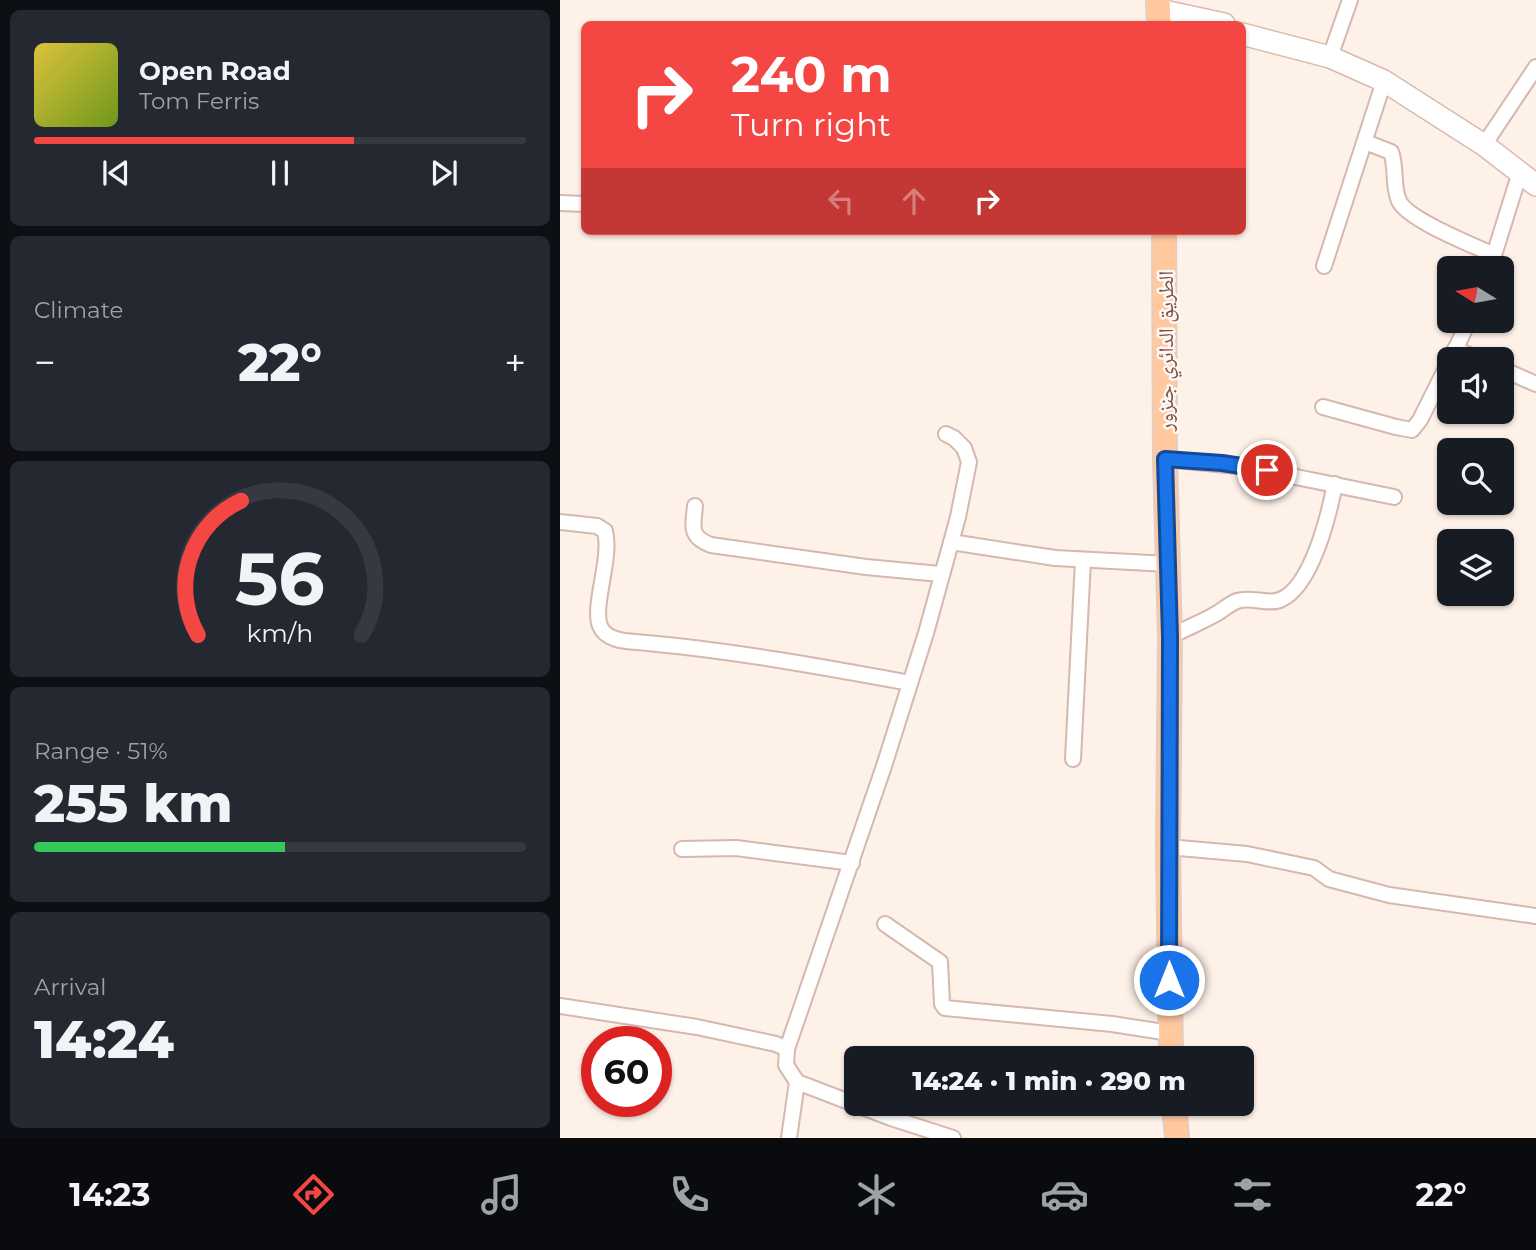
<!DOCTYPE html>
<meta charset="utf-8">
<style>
body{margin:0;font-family:Montserrat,"Noto Naskh Arabic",sans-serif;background:#242831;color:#f1f3f6;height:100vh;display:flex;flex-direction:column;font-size:26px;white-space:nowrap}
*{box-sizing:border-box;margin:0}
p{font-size:23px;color:#9ea1a6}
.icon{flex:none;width:38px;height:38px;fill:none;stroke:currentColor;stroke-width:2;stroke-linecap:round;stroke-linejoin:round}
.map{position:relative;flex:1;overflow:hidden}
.sheet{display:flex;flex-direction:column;gap:10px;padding:10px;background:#0d0f14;width:560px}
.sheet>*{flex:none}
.guide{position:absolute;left:21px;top:21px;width:665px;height:214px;border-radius:10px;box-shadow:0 2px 5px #0004;background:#f44642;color:#fff;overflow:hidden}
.needle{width:46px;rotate:281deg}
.fabs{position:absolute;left:877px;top:256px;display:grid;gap:14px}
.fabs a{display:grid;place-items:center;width:77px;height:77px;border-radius:10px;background:#171b24;box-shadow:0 2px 5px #0004;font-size:35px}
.speed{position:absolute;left:21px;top:1026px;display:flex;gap:14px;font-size:35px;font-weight:700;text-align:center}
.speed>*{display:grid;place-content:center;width:91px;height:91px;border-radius:50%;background:#171b24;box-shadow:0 2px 5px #0004;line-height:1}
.speed .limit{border:10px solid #d22;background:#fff;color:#111}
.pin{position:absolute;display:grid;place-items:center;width:60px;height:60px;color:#fff;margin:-30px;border:4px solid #fff;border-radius:50%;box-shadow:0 2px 7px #0007}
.me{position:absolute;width:77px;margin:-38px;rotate:0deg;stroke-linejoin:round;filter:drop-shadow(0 0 5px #0008)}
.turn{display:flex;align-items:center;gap:24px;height:147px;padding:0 35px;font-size:32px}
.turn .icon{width:91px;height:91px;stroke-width:2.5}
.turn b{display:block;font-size:49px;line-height:60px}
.lanes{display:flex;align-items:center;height:66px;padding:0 35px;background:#0003;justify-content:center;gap:35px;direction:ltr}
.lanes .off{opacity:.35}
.big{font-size:52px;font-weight:800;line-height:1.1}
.sheet .tile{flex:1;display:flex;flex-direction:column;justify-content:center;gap:10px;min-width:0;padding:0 24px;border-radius:10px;background:#242831}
.sheet .dial{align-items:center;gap:0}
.dial svg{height:182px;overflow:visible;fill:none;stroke:#363941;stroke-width:7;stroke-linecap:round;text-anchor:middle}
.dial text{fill:#f1f3f6;stroke:none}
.song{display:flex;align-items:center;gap:21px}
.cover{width:84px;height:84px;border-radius:10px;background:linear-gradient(135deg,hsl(50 70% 55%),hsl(80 70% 35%))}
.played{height:7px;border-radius:4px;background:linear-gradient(90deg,#f44642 65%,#363941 65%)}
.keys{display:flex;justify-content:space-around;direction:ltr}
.heat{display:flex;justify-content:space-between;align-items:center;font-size:38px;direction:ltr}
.charge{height:10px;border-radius:5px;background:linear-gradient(90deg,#34c759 51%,#363941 0)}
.trip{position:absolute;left:284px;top:1046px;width:410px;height:70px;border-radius:10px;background:#171b24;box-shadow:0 2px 5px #0004;font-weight:800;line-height:70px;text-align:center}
.tab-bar{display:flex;height:112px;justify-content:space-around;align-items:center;background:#090b0e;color:#9ea1a6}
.tab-bar .icon{width:49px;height:49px}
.tab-bar .active{color:#f44642}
.tab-bar b{font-size:32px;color:#f1f3f6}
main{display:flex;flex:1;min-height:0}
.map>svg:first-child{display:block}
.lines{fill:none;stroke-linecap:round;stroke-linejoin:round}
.street-casing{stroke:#d5b8af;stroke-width:18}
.secondary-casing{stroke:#dbb9ae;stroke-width:24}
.primary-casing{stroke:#dbcecc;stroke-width:26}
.street{stroke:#fff;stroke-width:14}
.secondary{stroke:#fff;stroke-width:21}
.primary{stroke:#ffc89f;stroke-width:23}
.route-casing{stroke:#114b97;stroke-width:18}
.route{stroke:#1a73e8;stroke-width:12}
.labels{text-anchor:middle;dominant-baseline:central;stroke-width:5;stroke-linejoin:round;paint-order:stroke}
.street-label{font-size:21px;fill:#7d5048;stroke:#fff7f1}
</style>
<main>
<section class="sheet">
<div class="tile">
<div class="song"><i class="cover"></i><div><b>Open Road</b><p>Tom Ferris</p></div></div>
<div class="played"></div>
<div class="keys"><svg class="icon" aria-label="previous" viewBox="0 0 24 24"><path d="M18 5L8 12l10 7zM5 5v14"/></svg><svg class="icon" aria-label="pause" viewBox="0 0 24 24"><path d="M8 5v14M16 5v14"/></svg><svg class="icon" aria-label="next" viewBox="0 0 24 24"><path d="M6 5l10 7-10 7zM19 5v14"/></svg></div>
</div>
<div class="tile"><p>Climate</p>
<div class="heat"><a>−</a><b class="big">22°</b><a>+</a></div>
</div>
<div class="tile dial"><svg viewBox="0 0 100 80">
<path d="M14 69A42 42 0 1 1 86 69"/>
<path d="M14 69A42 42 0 0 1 33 10" stroke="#f44642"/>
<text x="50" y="56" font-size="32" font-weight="700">56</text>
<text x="50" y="72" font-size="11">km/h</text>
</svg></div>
<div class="tile"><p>Range · 51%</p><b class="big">255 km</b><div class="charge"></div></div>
<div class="tile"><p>Arrival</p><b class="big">14:24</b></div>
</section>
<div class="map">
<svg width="976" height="1138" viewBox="0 0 976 1138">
<rect width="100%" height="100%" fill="#fef1e8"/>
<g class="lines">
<g class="street-casing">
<g id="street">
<path d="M 770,57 L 790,0"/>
<path d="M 805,142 L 831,152 C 837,168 832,185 839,201 C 848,220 913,245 934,255"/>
<path d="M 924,145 L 976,67"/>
<path d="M 0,203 L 24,204"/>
<path d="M 764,266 L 824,81"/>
<path d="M 930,268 L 960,172"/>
<path d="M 895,349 L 919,359"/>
<path d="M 891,359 L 909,320"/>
<path d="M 942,369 L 976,384"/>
<path d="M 763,407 L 836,427 L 852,430 L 860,420 L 889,362"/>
<path d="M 605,459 L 687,467 L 834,497"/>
<path d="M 135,506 C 133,527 129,537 151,545 L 306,567 L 380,574"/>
<path d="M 0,522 L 37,526 L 45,531 C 52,558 32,606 40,626 C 47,643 72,641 87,643 C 175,651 263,667 350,683"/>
<path d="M 391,542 L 495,558 L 609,564"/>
<path d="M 610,637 C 624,629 640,623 654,615 C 662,611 669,604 677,601 C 691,596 707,605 720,600 C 752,587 769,514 775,484"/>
<path d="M 513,759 L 523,560"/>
<path d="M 608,847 L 687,854 L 754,868 L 769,879 L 829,895 L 976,916"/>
<path d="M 122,849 L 176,848 L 292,863"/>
<path d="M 325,924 L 380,962 L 382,1004 L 385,1008 L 552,1024 L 610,1033"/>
<path d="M 0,1006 L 137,1027 L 216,1044 L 227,1049 L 226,1065 L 237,1082 L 331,1118 L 393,1138"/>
<path d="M 227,1049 L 324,766 L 366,633 L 398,517 L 409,462 L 404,448 L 394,438 L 386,434"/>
<path d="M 229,1138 L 237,1082"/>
</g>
</g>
<g class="secondary-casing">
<g id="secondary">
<path d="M 599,10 L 664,24"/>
<path d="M 682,34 L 770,57 L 824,81 L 924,145 L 976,185"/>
</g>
</g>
<g class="primary-casing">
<g id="primary">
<path d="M 598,0 L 599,24"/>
<path d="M 604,231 L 605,459 L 610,637 L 608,847 L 611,1059"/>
<path d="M 614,1104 L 617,1138"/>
</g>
</g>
<use href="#street" class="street"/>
<use href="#secondary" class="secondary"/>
<use href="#primary" class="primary"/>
</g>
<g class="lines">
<g class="route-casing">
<path id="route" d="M 609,980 L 610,637 L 605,459 L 662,463 L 707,470"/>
</g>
<use href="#route" class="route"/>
</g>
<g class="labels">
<g class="street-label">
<text transform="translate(605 351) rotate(-90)">الطريق الدائري جنزور</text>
</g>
</g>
</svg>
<div class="fabs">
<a><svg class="needle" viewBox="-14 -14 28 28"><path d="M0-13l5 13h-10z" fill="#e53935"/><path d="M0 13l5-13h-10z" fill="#9ea1a6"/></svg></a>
<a><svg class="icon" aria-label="sound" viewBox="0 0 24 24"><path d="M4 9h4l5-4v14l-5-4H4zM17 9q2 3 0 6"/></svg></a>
<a><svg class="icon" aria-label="search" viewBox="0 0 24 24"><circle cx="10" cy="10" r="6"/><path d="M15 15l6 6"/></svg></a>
<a><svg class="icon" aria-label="layers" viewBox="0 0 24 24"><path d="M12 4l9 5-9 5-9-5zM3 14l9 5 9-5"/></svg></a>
</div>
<div class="speed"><div class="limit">60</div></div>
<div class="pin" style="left:707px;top:470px;background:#d93025"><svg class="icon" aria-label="arrive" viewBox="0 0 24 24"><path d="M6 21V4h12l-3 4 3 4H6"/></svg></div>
<svg class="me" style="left:609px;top:980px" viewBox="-20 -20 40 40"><circle r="17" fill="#1a73e8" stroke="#fff" stroke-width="3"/><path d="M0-11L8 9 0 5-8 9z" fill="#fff"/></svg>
<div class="trip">14:24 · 1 min · 290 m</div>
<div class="guide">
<div class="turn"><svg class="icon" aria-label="right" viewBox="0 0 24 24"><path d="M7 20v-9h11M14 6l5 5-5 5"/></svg><div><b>240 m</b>Turn right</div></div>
<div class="lanes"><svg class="icon off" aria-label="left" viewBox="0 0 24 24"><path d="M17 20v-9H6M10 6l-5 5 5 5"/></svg><svg class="icon off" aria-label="ahead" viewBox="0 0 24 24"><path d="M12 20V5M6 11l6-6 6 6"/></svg><svg class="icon" aria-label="right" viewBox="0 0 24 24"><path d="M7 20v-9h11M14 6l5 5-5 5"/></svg></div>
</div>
</div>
</main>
<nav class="tab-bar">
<b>14:23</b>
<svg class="icon active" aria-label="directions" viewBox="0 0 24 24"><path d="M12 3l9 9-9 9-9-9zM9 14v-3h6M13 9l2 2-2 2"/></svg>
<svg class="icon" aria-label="music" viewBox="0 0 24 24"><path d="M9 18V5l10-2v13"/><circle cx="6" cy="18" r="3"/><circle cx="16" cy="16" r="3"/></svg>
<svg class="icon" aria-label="phone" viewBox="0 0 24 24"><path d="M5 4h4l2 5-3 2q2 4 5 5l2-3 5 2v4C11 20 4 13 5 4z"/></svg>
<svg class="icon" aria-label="climate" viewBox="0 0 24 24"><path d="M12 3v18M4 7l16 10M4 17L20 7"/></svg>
<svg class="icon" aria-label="car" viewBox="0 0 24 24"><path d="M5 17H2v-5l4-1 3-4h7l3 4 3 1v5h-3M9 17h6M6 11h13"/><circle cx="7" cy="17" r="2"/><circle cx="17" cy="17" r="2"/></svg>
<svg class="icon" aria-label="filters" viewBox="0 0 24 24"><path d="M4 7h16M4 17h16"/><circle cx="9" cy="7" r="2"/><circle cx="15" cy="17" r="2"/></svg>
<b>22°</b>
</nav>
